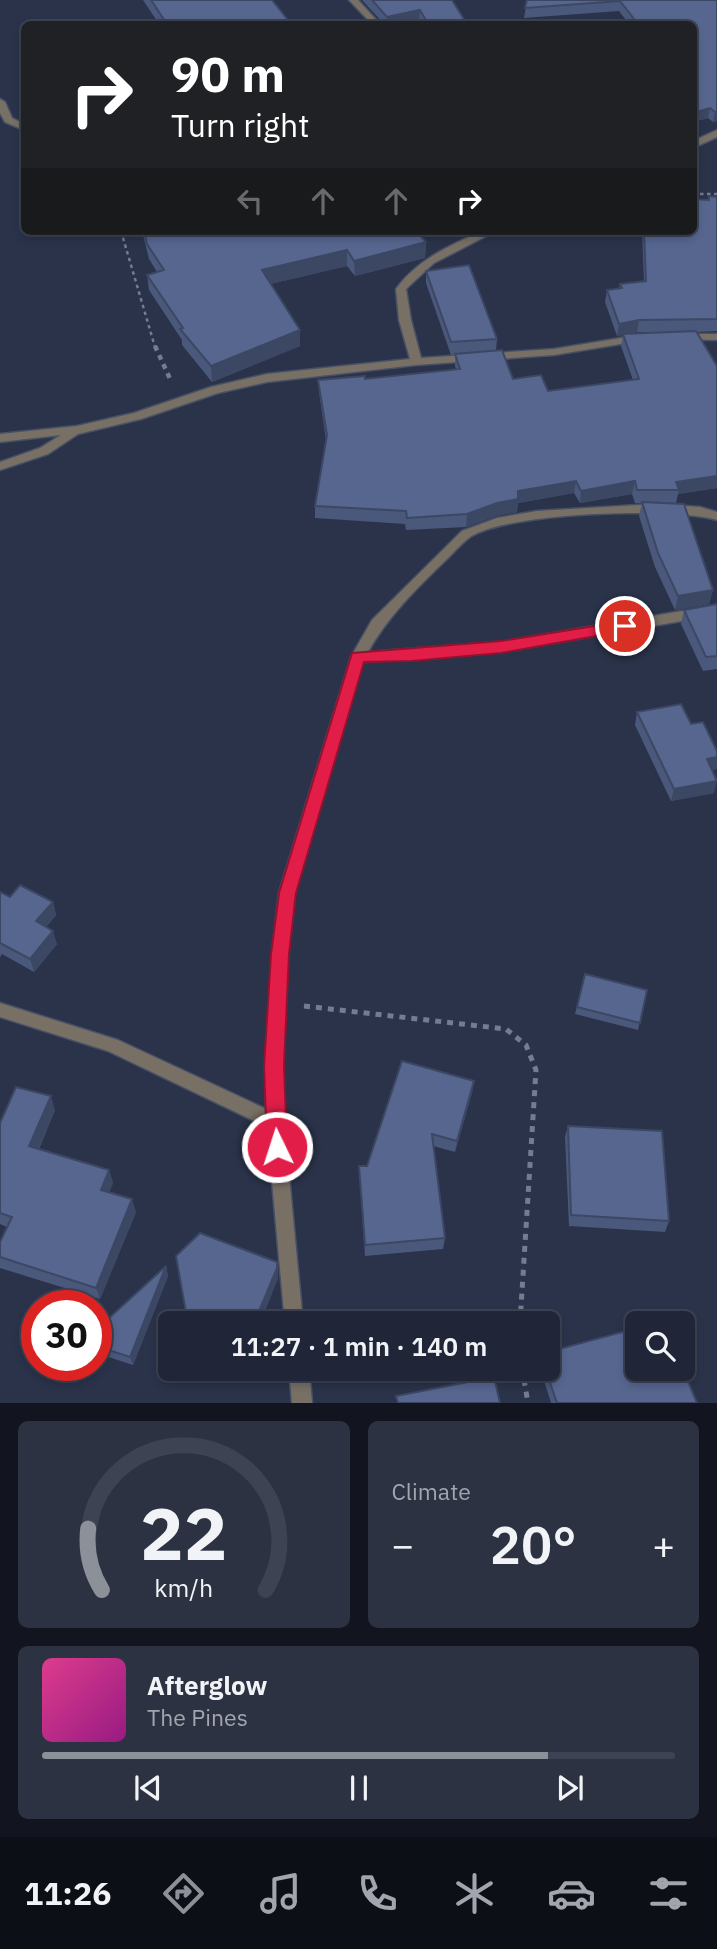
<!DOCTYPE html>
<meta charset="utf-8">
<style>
body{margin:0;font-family:"IBM Plex Sans",sans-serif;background:#2d3243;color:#f1f3f6;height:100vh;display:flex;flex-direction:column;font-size:26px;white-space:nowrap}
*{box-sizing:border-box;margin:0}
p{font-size:23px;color:#a2a5ae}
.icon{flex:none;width:38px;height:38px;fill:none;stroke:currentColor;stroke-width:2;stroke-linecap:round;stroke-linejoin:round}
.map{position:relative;height:1403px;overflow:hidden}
.panel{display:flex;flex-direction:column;gap:18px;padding:18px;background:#12151f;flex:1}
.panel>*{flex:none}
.top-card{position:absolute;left:21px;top:21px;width:676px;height:214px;border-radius:10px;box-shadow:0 4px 10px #0003,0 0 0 2px #3d4353;background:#202124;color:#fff;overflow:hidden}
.tools{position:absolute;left:625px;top:1311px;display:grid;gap:14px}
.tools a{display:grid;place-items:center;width:70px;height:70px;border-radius:10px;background:#202638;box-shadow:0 4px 10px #0003,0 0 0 2px #3d4353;font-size:35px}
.speed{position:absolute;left:21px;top:1290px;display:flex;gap:14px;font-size:35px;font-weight:700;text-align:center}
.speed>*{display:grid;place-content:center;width:91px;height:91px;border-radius:50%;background:#202638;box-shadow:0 4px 10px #0003,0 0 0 2px #3d4353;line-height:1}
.speed .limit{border:10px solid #d22;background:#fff;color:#111}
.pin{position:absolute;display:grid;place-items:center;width:60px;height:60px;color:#fff;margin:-30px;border:4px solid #fff;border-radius:50%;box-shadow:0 2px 7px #0007}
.me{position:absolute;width:77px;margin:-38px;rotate:356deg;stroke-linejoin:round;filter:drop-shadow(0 0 5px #0008)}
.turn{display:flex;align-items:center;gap:24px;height:147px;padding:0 35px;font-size:32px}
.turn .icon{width:91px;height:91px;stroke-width:2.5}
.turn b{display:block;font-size:49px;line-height:60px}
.lanes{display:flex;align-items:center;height:66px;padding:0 35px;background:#0003;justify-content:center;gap:35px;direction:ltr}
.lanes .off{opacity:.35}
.big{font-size:52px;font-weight:600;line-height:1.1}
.panel .tile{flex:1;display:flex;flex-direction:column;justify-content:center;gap:10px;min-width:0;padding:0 24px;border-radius:10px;background:#2d3243}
.panel .dial{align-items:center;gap:0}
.dial svg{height:182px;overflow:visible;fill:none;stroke:#3d4353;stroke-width:7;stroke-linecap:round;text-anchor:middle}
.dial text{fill:#f1f3f6;stroke:none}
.song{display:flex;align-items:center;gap:21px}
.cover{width:84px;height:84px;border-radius:10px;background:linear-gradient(135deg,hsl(330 70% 55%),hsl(310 70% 35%))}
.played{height:7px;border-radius:4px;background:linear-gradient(90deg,#8c9099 80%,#3d4353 80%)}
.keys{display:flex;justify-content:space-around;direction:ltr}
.heat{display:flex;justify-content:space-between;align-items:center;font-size:38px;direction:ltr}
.panel .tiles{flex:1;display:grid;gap:18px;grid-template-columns:1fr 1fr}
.tile:last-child{grid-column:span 2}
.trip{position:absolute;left:158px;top:1311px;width:402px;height:70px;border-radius:10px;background:#202638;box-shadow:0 4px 10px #0003,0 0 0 2px #3d4353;font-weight:600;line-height:70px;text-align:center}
.tab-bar{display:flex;height:112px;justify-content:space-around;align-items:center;background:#0d0f16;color:#a2a5ae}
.tab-bar .icon{width:49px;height:49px}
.tab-bar .active{color:#8c9099}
.tab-bar b{font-size:32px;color:#f1f3f6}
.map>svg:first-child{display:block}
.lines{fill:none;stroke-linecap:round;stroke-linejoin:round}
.lane-casing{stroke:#475065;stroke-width:3}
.street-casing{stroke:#475065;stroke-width:3}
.path-far2{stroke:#747c90;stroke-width:2.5;stroke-dasharray:3.5 3.5;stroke-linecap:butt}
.path-far1{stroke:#747c90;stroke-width:4.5;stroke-dasharray:5 5;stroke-linecap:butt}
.path{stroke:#747c90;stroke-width:5;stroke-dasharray:6 6;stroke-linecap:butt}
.lane{fill:#787065;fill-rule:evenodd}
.street{fill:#787065;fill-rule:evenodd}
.wall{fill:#4a587b;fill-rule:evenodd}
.shaded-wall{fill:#3c4764}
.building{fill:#56668f;stroke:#3c4764;stroke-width:2}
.route{fill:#e11d48;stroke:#92132f;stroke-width:2}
</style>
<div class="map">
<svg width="717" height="1403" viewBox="0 0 717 1403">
<rect width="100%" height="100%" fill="#2a334a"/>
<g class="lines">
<g class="lane-casing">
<g id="lane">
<path d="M 349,0 L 358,0 L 380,24 L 372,24 Z"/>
<path d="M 0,99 L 5,102 L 12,118 L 24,124 L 24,130 L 5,122 L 0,113 Z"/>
</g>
</g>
<g class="street-casing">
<g id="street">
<path d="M 717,130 L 717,137 L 693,148 L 693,141 Z"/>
<path d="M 482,231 L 496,231 L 434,263 L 406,289 L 411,320 L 421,358 L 554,349 L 639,335 L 645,338 L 639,341 L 554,355 L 416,365 L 267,382 L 218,393 L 141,419 L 78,434 L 48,454 L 0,470 L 0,462 L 40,448 L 61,435 L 0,442 L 0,434 L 77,426 L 134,413 L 211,387 L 267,374 L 410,359 L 399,320 L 396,289 C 418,259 449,246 482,231 Z"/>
<path d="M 680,334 L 717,334 L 717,340 L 676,339 L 674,337 Z"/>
<path d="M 655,504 L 700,507 L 717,512 L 717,520 C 672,507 509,512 470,537 C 462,543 454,552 447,559 C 418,587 388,616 368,652 L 501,642 L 717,605 L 717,615 L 501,652 L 363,662 L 295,893 L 288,954 L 282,1066 L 284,1122 L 303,1323 L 285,1323 L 267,1127 L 108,1051 L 0,1017 L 0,1003 L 118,1040 L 266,1109 L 266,1066 L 272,954 L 279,893 L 351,657 L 372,620 L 462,531 L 497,518 L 537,511 Z"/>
<path d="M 289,1368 L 309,1368 L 312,1403 L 292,1403 Z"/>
</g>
</g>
<g class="path-far2">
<path d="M 693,194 L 717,194"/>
<path d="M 121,231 L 155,347"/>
</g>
<path class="path-far1" d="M 155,346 L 171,381"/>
<g class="path">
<path d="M 304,1006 L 506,1029 L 526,1045 L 536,1070 L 520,1323"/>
<path d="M 522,1368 L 528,1403"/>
</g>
<use href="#lane" class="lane"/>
<use href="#street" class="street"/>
</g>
<g class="wall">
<path d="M 143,0 L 272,0 L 291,24 L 159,24 Z"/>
<path d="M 362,0 L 452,0 L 467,24 L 421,24 L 419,21 L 403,24 L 384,24 Z"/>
<path d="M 527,0 L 717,0 L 717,121 L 713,122 L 708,118 L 693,122 L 693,24 L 629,24 L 619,11 L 524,18 Z"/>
<path d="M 717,197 L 717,331 L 696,332 L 717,366 L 717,488 L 678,494 L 676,503 L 713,590 L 709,604 L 675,610 L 655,567 L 639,516 L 642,503 L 635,503 L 632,494 L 580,503 L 574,493 L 518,503 L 517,512 L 496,516 L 466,527 L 406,530 L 405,524 L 315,518 L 315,506 L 326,440 L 319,392 L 318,380 L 365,379 L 456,369 L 455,366 L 455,355 L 451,355 L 426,283 L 426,271 L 497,339 L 496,350 L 513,379 L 548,391 L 633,380 L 621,346 L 623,335 L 617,336 L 605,302 L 607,290 L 619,289 L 620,284 L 644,281 L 642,231 L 693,231 L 709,200 ZM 637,332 L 666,332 L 629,334 Z"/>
<path d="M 142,231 L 416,231 L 426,242 L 425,258 L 355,276 L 347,266 L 270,284 L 300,346 L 212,382 L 182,345 L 182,340 L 149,290 L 147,275 L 157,272 L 149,259 Z"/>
<path d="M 717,604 L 717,669 L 703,671 L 681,624 L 684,610 Z"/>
<path d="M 637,712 L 691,724 L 717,769 L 712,770 L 714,793 L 671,801 L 635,725 Z"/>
<path d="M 0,892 L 10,897 L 53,902 L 56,915 L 46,927 L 57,944 L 34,972 L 2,954 L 0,957 Z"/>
<path d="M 585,974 L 647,990 L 638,1030 L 575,1014 Z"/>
<path d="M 474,1081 L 472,1093 L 455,1152 L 433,1146 L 445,1238 L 443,1249 L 365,1256 L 359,1166 L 367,1166 Z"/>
<path d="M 55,1110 L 39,1149 L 109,1170 L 113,1183 L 109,1192 L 136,1212 L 100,1299 L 0,1268 L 0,1242 L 7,1227 L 0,1224 L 0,1123 Z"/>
<path d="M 568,1126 L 669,1221 L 665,1232 L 569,1226 L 565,1137 Z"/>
<path d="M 176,1256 L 277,1262 L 278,1278 L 260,1323 L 189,1323 Z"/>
<path d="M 166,1266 L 168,1276 L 133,1365 L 96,1353 L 96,1330 Z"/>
<path d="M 540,1368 L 548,1368 L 697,1403 L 551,1403 Z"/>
</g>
<g class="shaded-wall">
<path d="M 420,10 L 419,21 L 403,24 L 387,24 L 387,17 Z"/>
<path d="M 710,108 L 708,118 L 693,122 L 693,113 Z"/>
<path d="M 715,112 L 717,112 L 717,121 L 713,122 Z"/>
<path d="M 426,242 L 425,258 L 355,276 L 354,261 Z"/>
<path d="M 347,250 L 347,266 L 262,286 L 262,270 Z"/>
<path d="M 639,320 L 637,332 L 617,336 L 619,324 Z"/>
<path d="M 300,330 L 300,346 L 212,382 L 211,366 Z"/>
<path d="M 717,476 L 717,488 L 678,494 L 679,490 L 676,482 Z"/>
<path d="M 576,481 L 574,493 L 518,503 L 517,512 L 496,516 L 466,527 L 467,514 L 518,491 Z"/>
<path d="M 635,481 L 632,494 L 580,503 L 581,491 Z"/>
<path d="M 713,590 L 709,604 L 675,610 L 678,596 Z"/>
<path d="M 717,757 L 717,769 L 704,771 L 707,759 Z"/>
<path d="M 717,781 L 714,793 L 671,801 L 674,789 Z"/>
<path d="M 53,902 L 56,915 L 39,934 L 36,921 Z"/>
<path d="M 53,931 L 57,944 L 34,972 L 30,959 Z"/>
<path d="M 474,1081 L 472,1093 L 455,1152 L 457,1141 Z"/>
<path d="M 51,1096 L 55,1110 L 34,1159 L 29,1146 Z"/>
<path d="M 109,1170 L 113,1183 L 105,1203 L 101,1190 Z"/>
<path d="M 132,1199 L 136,1212 L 100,1299 L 96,1288 Z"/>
<path d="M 166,1266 L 168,1276 L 133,1365 L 130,1357 Z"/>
<path d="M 277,1268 L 278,1278 L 260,1323 L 254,1323 Z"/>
</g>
<g class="building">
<path d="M 151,0 L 272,0 L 291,24 L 167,24 Z"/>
<path d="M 372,0 L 452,0 L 467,24 L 428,24 L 420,10 L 387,17 Z"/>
<path d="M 527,0 L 717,0 L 717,112 L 715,112 L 710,108 L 693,113 L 693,24 L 638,24 L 620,1 L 525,8 Z"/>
<path d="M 24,128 L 24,176 L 22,176 Z"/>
<path d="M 709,196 L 717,197 L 717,319 L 639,320 L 619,324 L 607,290 L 622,288 L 620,284 L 646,281 L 644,231 L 693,231 L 693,199 L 709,200 Z"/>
<path d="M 144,231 L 416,231 L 426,242 L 354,261 L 347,250 L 262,270 L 300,330 L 211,366 L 180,329 L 183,328 L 147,275 L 164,270 L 147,244 Z"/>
<path d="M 469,265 L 497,339 L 451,342 L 426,271 Z"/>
<path d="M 696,331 L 717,366 L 717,476 L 676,482 L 679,490 L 637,490 L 635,481 L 581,491 L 576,481 L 518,491 L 518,499 L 497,503 L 467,514 L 407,518 L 406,511 L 315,506 L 327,435 L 318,380 L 365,376 L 365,379 L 460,369 L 455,354 L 502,350 L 513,379 L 541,375 L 548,391 L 639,379 L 623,334 Z"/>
<path d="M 642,502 L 684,504 L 713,590 L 678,596 L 658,553 Z"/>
<path d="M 717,604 L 717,656 L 706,657 L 684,610 Z"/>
<path d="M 681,704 L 691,724 L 703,722 L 717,751 L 717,757 L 707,759 L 717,781 L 674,789 L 637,712 Z"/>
<path d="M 20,885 L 53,902 L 36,921 L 53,931 L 30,959 L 0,943 L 0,892 L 10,897 Z"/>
<path d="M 585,974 L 647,990 L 640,1023 L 577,1007 Z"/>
<path d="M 402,1061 L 474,1081 L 457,1141 L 432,1134 L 445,1238 L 365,1245 L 359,1166 L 367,1166 Z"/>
<path d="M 16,1087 L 51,1096 L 29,1146 L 109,1170 L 101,1190 L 132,1199 L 96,1288 L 0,1257 L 0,1242 L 12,1217 L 0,1213 L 0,1123 Z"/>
<path d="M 568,1126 L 662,1131 L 669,1221 L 571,1215 Z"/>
<path d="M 200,1233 L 277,1262 L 277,1268 L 254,1323 L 201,1323 L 187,1318 L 176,1256 Z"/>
<path d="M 166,1266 L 130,1357 L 96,1346 L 96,1330 Z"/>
<path d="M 637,1328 L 637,1368 L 682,1368 L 682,1367 L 697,1403 L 557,1403 L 545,1368 L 548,1368 L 548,1352 Z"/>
<path d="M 494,1377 L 500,1403 L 398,1403 L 396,1396 Z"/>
</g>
<path class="route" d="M 625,621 L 630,622 L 632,626 L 630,630 L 501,653 L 412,661 L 364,662 L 296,893 L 289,954 L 284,1066 L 287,1147 L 284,1154 L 277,1157 L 270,1154 L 267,1147 L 264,1066 L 271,954 L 279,893 L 352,653 L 501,641 Z"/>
</svg>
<div class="tools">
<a><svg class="icon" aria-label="search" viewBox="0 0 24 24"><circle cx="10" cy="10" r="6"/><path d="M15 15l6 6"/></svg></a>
</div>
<div class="speed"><div class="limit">30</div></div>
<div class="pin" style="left:625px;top:626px;background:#d93025"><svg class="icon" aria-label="arrive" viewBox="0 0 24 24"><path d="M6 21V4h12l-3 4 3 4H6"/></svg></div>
<svg class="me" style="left:277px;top:1147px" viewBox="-20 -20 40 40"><circle r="17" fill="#e11d48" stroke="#fff" stroke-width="3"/><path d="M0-11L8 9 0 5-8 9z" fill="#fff"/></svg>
<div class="trip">11:27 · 1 min · 140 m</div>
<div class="top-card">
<div class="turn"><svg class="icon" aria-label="right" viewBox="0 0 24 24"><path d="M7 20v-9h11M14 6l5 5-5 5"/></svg><div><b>90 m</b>Turn right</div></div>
<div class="lanes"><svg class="icon off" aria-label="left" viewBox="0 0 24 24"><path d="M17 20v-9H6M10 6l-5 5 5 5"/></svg><svg class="icon off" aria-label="ahead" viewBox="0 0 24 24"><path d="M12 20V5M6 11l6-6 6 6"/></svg><svg class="icon off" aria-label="ahead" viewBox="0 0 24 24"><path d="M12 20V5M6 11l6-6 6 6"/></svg><svg class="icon" aria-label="right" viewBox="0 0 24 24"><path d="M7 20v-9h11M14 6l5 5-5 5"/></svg></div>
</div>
</div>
<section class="panel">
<div class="tiles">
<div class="tile dial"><svg viewBox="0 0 100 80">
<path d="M14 69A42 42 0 1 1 86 69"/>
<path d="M14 69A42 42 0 0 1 8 42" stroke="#8c9099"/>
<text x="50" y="56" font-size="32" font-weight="700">22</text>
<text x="50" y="72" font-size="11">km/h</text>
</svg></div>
<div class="tile"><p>Climate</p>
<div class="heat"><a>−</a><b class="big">20°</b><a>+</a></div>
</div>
<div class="tile">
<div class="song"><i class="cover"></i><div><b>Afterglow</b><p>The Pines</p></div></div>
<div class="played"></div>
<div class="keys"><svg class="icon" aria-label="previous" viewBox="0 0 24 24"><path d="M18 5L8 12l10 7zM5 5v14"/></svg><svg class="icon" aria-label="pause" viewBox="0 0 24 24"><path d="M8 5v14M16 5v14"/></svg><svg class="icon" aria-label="next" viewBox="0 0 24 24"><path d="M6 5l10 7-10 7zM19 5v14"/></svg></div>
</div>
</div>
</section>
<nav class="tab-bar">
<b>11:26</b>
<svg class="icon active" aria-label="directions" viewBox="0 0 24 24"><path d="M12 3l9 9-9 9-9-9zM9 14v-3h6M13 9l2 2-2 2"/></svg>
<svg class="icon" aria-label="music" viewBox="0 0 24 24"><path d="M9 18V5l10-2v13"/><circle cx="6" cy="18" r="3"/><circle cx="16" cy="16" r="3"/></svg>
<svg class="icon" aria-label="phone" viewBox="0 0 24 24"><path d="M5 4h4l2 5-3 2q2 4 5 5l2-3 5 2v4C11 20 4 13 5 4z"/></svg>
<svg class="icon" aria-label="climate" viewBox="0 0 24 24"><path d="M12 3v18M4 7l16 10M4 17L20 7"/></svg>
<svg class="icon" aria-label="car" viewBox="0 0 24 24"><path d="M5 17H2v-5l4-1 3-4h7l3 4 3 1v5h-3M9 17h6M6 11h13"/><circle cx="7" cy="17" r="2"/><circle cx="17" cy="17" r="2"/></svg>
<svg class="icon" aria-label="filters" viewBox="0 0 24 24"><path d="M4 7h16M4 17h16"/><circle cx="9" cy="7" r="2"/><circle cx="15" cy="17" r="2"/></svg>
</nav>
